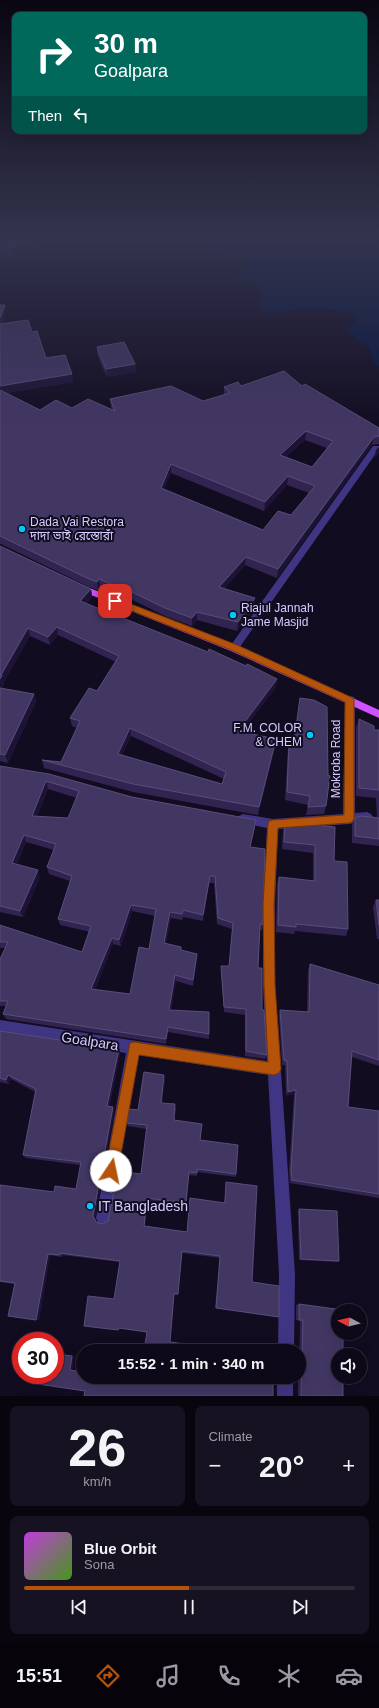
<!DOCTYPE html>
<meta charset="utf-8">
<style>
body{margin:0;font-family:Helvetica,"Noto Sans Bengali",sans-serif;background:#171222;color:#f1f3f6;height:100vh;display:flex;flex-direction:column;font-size:15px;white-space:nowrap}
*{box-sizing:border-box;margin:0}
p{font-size:13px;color:#9b9aa2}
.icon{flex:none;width:22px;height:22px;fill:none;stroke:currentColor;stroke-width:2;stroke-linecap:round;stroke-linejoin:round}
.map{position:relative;height:1396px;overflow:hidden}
.side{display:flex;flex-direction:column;gap:10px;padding:10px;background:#08050e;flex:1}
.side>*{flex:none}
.guide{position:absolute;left:12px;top:12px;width:355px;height:122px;border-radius:8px;box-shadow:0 4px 16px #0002,0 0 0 1px #2e2a38;background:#00695c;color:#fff;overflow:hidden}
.needle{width:26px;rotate:277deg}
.controls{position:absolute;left:331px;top:1304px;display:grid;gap:8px}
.controls a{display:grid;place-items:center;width:36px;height:36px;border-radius:50%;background:#0e0919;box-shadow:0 4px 16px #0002,0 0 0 1px #2e2a38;font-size:20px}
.speed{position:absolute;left:12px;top:1332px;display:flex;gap:8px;font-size:20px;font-weight:700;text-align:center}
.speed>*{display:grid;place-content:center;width:52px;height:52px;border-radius:50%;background:#0e0919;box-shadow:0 4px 16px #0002,0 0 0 1px #2e2a38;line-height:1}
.speed .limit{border:6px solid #d22;background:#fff;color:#111}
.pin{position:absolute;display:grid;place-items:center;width:34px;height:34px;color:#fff;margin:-17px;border-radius:8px;box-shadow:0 2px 6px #0006}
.me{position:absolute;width:44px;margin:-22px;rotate:11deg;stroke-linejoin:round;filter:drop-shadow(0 0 3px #0008)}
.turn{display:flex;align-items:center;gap:14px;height:84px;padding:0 16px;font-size:18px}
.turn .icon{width:52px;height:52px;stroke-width:2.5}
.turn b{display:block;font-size:28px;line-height:34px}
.then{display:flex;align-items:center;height:38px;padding:0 16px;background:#0003;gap:8px;font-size:15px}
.big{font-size:30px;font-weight:700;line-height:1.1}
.side .tile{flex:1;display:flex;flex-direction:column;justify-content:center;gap:6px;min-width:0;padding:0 14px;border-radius:8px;background:#171222}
.side .dial{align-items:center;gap:0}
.dial b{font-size:52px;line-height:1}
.song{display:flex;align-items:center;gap:12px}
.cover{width:48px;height:48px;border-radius:6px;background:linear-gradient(135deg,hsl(290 70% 55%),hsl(100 70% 35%))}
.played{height:4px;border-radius:2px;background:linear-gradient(90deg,#b45309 50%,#2e2a38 50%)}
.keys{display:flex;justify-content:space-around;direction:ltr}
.heat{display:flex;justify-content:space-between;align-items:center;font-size:22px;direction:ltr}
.side .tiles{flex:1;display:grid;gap:10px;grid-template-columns:1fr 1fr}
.tile:last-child{grid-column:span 2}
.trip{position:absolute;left:76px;top:1344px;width:230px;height:40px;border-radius:20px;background:#0e0919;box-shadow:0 4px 16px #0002,0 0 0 1px #2e2a38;font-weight:700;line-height:40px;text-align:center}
.tab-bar{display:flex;height:64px;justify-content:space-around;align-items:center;background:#06040a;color:#9b9aa2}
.tab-bar .icon{width:28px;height:28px}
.tab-bar .active{color:#b45309}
.tab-bar b{font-size:18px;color:#f1f3f6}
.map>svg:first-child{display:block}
.water{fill:#07163f}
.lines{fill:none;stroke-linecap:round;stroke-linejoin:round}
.street{fill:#3f3582;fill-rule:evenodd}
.primary{fill:#ce53ff;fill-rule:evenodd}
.wall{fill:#312450;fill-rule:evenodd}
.shaded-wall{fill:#1d1335}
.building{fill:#423663;stroke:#5a4d7b;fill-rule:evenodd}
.route{fill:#b45309;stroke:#753606}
.poi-dot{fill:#00c8f7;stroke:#120c21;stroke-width:1.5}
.labels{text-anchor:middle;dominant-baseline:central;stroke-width:4;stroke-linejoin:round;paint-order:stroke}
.poi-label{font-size:12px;fill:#d7ccff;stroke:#120c21;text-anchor:start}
.street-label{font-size:12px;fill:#d7ccff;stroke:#120c21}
.near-street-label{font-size:14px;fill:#d7ccff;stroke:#120c21}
.near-poi-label{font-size:14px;fill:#d7ccff;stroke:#120c21;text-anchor:start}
</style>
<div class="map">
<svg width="379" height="1396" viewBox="0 0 379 1396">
<rect width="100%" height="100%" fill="#120c21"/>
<path class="water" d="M 166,236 L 379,236 L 379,367 L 373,361 L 370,348 L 356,339 L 346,330 L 359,320 L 348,312 L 325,309 L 299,309 L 275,313 L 259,310 L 263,292 L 257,286 L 236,281 L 245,270 L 240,254 Z"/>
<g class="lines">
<g class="street">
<path d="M 373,446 L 379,446 L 379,449 L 237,651 L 231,651 L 229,648 L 231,645 Z"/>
<path d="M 350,696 L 354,697 L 355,700 L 355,813 L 367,812 L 371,814 L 373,817 L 371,820 L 349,824 L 278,829 L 275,904 L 275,985 L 295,1274 L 294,1351 L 278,1351 L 279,1274 L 268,1075 L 139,1055 L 110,1218 L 108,1223 L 103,1225 L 98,1223 L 96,1218 L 126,1053 L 0,1034 L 0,1020 L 267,1061 L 263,985 L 263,904 L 267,828 L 239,822 L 237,819 L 239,816 L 243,814 L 273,819 L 343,814 L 345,700 L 346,697 Z"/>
<rect x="277" y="1377" width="16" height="19"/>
</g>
<path class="primary" d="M 79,584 L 237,645 L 379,710 L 379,718 L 231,651 L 76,589 L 75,587 L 76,585 Z"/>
</g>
<g class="wall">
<path d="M 0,236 L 37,238 L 39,247 L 14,258 L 0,251 Z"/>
<path d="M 0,305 L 5,305 L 6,313 L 2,324 L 32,332 L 46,358 L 72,374 L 73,382 L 6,393 L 40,410 L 72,408 L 112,410 L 111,407 L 110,399 L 203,401 L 224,395 L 224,387 L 241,386 L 302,386 L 379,428 L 379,444 L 372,445 L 277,578 L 245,565 L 224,589 L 255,598 L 255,607 L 237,631 L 197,620 L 192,626 L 165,616 L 127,597 L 125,599 L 100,588 L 98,590 L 89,587 L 1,544 L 0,544 ZM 305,440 L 327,448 L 312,467 L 286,457 ZM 171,473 L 264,511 L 287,485 L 309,493 L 291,515 L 263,530 L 164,489 Z"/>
<path d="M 97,347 L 135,364 L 136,372 L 107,377 L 97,354 Z"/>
<path d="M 0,546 L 91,589 L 92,597 L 86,604 L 276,687 L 242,732 L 275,747 L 258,815 L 133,792 L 44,768 L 42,760 L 61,762 L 77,728 L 72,726 L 70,718 L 97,691 L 116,662 L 58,635 L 50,645 L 30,636 L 4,682 L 4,683 L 2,688 L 34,694 L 36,702 L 8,763 L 0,761 ZM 131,736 L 224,779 L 222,784 L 122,755 Z"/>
<path d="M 359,719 L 374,730 L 379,730 L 379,846 L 352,843 L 352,825 L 355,818 L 377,818 L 376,798 L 356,796 L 356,727 Z"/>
<path d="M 289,741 L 326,806 L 324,814 L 306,815 L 308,805 L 285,800 L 288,749 Z"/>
<path d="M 0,766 L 132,797 L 256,820 L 255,827 L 250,847 L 263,924 L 262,930 L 260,930 L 258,968 L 267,1055 L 265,1059 L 245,1056 L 245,1015 L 224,1012 L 221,972 L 221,966 L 229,966 L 232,929 L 217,924 L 214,883 L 209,883 L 203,921 L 183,917 L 182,920 L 171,918 L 166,943 L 181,950 L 197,954 L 197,959 L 193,986 L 176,981 L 171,1010 L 209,1034 L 209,1039 L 168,1032 L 166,1044 L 6,1019 L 3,1014 L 6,1006 L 0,1006 L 0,959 L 5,948 L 0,948 L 0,925 L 82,952 L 90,932 L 60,925 L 58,919 L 70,881 L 49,874 L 47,867 L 54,850 L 26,842 L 17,864 L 40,877 L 23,917 L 0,912 ZM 48,789 L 77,798 L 68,818 L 37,816 ZM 132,911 L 155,916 L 149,949 L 130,994 L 95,990 L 113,944 L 121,946 Z"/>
<path d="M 285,823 L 324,826 L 334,861 L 348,929 L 346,936 L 295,931 L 294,934 L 276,932 L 277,884 L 279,877 L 313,881 L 313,853 L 282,849 L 283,830 Z"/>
<path d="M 376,900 L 379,900 L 379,939 L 377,939 L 373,907 Z"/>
<path d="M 310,964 L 379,985 L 379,1066 L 352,1057 L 348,1107 L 379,1111 L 379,1198 L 290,1183 L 289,1172 L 294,1094 L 286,1096 L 285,1065 L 282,1065 L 279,1016 L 280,1010 L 307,1012 L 308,970 Z"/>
<path d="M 0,1031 L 120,1054 L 109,1107 L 114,1111 L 95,1218 L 97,1223 L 102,1224 L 108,1221 L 141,1174 L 146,1129 L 128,1126 L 127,1123 L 138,1110 L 165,1079 L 162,1103 L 176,1108 L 174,1120 L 200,1140 L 236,1174 L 236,1177 L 197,1172 L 197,1176 L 189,1175 L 186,1205 L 148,1200 L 145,1226 L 187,1232 L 224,1203 L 226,1182 L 252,1282 L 279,1317 L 277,1317 L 215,1308 L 220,1258 L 182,1253 L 178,1295 L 175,1294 L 144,1351 L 147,1332 L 120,1328 L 120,1331 L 114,1299 L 120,1262 L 62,1255 L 62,1257 L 50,1255 L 39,1320 L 15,1284 L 0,1282 L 0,1185 L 54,1192 L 76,1189 L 80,1165 L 26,1158 L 23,1155 L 35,1092 L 11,1079 L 9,1084 L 0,1082 Z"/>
<path d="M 299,1209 L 339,1261 L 337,1262 L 299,1260 L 298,1211 Z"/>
<path d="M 299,1304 L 343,1396 L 298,1396 L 298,1377 L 299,1377 L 300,1321 L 296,1320 L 296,1305 Z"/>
<path d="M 55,1353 L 74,1356 L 72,1370 L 83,1371 L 83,1377 L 123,1377 L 141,1380 L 273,1377 L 85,1391 L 55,1375 Z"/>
</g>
<g class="shaded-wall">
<path d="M 37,238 L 39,247 L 14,258 L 12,248 Z"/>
<path d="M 5,305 L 6,313 L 0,330 L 0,318 Z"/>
<path d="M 135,364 L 136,372 L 107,377 L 106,369 Z"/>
<path d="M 72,374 L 73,382 L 0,394 L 0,386 Z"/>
<path d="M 306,431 L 305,440 L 279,463 L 280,455 Z"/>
<path d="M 374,437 L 372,445 L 277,578 L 278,569 Z"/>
<path d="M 379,447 L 379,453 L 374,459 L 376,450 Z"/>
<path d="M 171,464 L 171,473 L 161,496 L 161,488 Z"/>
<path d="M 288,476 L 287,485 L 264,511 L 265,502 Z"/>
<path d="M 246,557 L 245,565 L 218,596 L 219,587 Z"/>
<path d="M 99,579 L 100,588 L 98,590 L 97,582 Z"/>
<path d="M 91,589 L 92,597 L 81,609 L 80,601 Z"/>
<path d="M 126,589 L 127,597 L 125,599 L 124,590 Z"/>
<path d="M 255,598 L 255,607 L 237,631 L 238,622 Z"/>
<path d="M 197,612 L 197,620 L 192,626 L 192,618 Z"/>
<path d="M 57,627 L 58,635 L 50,645 L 48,637 Z"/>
<path d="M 28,628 L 30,636 L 4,682 L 4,683 L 0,692 L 0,679 L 1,675 Z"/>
<path d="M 277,679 L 276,687 L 237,738 L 238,731 Z"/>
<path d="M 34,694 L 36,702 L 8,763 L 5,755 Z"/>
<path d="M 130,728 L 131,736 L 119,762 L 118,754 Z"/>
<path d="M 276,739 L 275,747 L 258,815 L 259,807 Z"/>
<path d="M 46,781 L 48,789 L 34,823 L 32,816 Z"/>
<path d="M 256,820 L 255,827 L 249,854 L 250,847 Z"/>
<path d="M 24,835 L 26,842 L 15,870 L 12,863 Z"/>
<path d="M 38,870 L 40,877 L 23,917 L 20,911 Z"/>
<path d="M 210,876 L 209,883 L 203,921 L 203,915 Z"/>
<path d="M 131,905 L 132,911 L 121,946 L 119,940 Z"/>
<path d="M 170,912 L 171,918 L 165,949 L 164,943 Z"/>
<path d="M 112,938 L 113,944 L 93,995 L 91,989 Z"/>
<path d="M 197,954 L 197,959 L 193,986 L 193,980 Z"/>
<path d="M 175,975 L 176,981 L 170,1015 L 169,1010 Z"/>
<path d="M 168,1027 L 168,1032 L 166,1044 L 166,1039 Z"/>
<path d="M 119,1049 L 120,1054 L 108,1110 L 107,1106 Z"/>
<path d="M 8,1075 L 11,1079 L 9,1084 L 6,1080 Z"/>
<path d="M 164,1075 L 165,1079 L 162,1107 L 161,1103 Z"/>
<path d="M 296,1090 L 294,1094 L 286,1096 L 288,1092 Z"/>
<path d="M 113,1107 L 114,1111 L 95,1218 L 97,1224 L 93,1216 Z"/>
<path d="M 147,1198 L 148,1200 L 144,1228 L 144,1226 Z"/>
<path d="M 48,1254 L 50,1255 L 39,1320 L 36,1320 Z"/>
<path d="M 72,1356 L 74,1356 L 72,1370 L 70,1370 Z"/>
</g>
<g class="building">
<path d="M 0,236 L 34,236 L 37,238 L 12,248 L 0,243 Z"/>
<path d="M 0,305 L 5,305 L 0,318 Z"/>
<path d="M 28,320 L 32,332 L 37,331 L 46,358 L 65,355 L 72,374 L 0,386 L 0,324 Z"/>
<path d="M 124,342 L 135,364 L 106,369 L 97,347 Z"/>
<path d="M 284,371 L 302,386 L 305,384 L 379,428 L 379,436 L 374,437 L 278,569 L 246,557 L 219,587 L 255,598 L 238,622 L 197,612 L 192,618 L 165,608 L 126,589 L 124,590 L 99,579 L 97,582 L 87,578 L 0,536 L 0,390 L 40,410 L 56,400 L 72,408 L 88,399 L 115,411 L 110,399 L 171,386 L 203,401 L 230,393 L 224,387 L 238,382 L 241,386 ZM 306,431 L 333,441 L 312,467 L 280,455 ZM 171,464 L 265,502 L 288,476 L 315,486 L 291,515 L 278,511 L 263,530 L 161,488 Z"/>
<path d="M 0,546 L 91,589 L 80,601 L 208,652 L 209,649 L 246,666 L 247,664 L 277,679 L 238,731 L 276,739 L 259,807 L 133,784 L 42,760 L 61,762 L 80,721 L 70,718 L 89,688 L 97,691 L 119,656 L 57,627 L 48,637 L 28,628 L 1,675 L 2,675 L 0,679 ZM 130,728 L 226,772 L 222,784 L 118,754 Z"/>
<path d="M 0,688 L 34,694 L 5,755 L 0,754 Z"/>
<path d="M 300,698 L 314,700 L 327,707 L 328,775 L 330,776 L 326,806 L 308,807 L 310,796 L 287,792 L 289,741 L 294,742 Z"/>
<path d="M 359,719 L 374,726 L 374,730 L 379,730 L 379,790 L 359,788 Z"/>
<path d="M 0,766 L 49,774 L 132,797 L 256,820 L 250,847 L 265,849 L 263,924 L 260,924 L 258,968 L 262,968 L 262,1010 L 264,1010 L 267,1055 L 246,1051 L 246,1009 L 224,1007 L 221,966 L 229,966 L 233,923 L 218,918 L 215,876 L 210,876 L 203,915 L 183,910 L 182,914 L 170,912 L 164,943 L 181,947 L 181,950 L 197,954 L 193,980 L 175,975 L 169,1010 L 209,1012 L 209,1034 L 168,1027 L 166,1039 L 3,1014 L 8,1001 L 0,1001 L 0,959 L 8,942 L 0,942 L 0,925 L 82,952 L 91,926 L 58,919 L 72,876 L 47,867 L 56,844 L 24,835 L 12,863 L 38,870 L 20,911 L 0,906 ZM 46,781 L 79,791 L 68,818 L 32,816 ZM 131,905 L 156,909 L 149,949 L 139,947 L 130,994 L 91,989 L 112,938 L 119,940 Z"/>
<path d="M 361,816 L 379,818 L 379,839 L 355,836 L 355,818 Z"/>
<path d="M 325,820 L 324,826 L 335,827 L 334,861 L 347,862 L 348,929 L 296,924 L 296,927 L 278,925 L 279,877 L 315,881 L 315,845 L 284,842 L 285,823 L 306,824 L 306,821 Z"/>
<path d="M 376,900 L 379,900 L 379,925 Z"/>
<path d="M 310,964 L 379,985 L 379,1060 L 352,1051 L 348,1107 L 379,1111 L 379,1194 L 292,1180 L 291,1169 L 296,1090 L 288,1092 L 287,1061 L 284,1060 L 280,1010 L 309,1012 Z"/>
<path d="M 0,1031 L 119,1049 L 107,1106 L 113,1107 L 93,1216 L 96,1222 L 102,1224 L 108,1221 L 118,1171 L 141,1174 L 147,1125 L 127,1123 L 129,1109 L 138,1110 L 144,1072 L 164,1075 L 161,1103 L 175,1104 L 174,1120 L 202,1124 L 200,1140 L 238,1145 L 236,1174 L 197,1169 L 197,1173 L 189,1172 L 186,1203 L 147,1198 L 144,1226 L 187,1232 L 190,1198 L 225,1203 L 226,1182 L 257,1186 L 252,1282 L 279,1286 L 279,1317 L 216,1308 L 220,1256 L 182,1251 L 178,1294 L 174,1294 L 170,1342 L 235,1351 L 144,1351 L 147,1332 L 119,1328 L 118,1330 L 84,1326 L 88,1296 L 114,1299 L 120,1261 L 60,1253 L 59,1255 L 48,1254 L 36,1320 L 8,1316 L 15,1283 L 0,1281 L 0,1185 L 54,1192 L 55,1186 L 76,1189 L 81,1162 L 23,1155 L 36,1089 L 8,1075 L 6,1080 L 0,1078 Z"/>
<path d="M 299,1209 L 337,1211 L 339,1261 L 301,1259 Z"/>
<path d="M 299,1304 L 343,1310 L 343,1311 L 338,1311 L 338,1333 L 343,1333 L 343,1355 L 338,1355 L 338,1377 L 343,1377 L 343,1396 L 301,1396 L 303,1320 L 299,1320 Z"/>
<path d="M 55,1354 L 72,1356 L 70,1370 L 83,1372 L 83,1377 L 116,1377 L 141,1381 L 142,1377 L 273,1377 L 273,1396 L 84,1396 L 85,1391 L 31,1383 L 33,1375 L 55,1375 Z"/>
</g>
<linearGradient id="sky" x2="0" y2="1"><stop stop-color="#0a0712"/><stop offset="0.55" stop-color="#33344e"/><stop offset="1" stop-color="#33344e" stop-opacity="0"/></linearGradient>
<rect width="379" height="431" fill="url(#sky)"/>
<path class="route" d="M 115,598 L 237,645 L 353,698 L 354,700 L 354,819 L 352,822 L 349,823 L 278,828 L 274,904 L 275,985 L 281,1069 L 279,1073 L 274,1075 L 139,1055 L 118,1171 L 116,1176 L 111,1178 L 107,1176 L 105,1171 L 130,1043 L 134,1042 L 268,1062 L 264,985 L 263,904 L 268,824 L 269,821 L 273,820 L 344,815 L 345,702 L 231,650 L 112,603 L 111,601 Z"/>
<g class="poi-dot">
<circle cx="22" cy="529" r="4"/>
<circle cx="233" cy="615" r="4"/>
<circle cx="310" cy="735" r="4"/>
<circle cx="90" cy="1206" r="4"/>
</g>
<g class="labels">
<g class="poi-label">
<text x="30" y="522">Dada Vai Restora<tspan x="30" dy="14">দাদা ভাই রেস্তোরাঁ</tspan></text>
<text x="241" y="608">Riajul Jannah<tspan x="241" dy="14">Jame Masjid</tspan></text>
<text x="302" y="728" text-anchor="end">F.M. COLOR<tspan x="302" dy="14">&amp; CHEM</tspan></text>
</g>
<g class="street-label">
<text transform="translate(336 759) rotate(-90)">Mokroba Road</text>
</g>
<g class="near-street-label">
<text transform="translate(90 1041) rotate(9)">Goalpara</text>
</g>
<g class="near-poi-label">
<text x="98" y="1206">IT Bangladesh</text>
</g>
</g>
</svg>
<div class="controls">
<a><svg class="needle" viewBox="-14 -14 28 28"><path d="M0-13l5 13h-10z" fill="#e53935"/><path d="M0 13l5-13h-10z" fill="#9b9aa2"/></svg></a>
<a><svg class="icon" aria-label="sound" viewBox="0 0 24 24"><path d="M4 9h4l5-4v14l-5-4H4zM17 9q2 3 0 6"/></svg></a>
</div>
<div class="speed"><div class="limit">30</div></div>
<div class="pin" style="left:115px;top:601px;background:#d93025"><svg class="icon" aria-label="arrive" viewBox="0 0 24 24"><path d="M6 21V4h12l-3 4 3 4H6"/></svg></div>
<svg class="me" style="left:111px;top:1171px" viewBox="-20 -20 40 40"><circle r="19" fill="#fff"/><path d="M0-13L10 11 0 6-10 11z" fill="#b45309"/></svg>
<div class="trip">15:52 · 1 min · 340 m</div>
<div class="guide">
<div class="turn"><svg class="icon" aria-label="right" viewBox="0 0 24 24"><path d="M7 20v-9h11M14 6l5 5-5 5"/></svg><div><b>30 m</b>Goalpara</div></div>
<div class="then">Then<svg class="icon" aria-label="left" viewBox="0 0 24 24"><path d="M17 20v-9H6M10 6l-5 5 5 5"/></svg></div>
</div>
</div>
<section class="side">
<div class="tiles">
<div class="tile dial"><b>26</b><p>km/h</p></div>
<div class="tile"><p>Climate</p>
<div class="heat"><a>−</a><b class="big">20°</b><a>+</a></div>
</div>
<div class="tile">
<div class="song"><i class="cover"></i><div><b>Blue Orbit</b><p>Sona</p></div></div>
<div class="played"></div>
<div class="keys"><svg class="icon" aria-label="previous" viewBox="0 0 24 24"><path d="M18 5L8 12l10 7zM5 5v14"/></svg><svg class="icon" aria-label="pause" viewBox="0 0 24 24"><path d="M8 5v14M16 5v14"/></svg><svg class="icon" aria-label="next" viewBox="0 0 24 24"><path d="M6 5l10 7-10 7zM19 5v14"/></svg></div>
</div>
</div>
</section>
<nav class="tab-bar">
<b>15:51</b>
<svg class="icon active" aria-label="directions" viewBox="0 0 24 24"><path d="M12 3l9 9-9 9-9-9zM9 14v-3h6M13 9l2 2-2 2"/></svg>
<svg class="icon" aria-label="music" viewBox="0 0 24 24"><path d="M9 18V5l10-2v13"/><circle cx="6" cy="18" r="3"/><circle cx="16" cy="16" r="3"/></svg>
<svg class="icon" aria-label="phone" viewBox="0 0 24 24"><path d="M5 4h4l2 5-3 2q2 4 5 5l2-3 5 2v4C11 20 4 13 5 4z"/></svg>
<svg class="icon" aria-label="climate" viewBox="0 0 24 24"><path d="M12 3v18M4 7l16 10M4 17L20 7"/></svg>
<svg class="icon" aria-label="car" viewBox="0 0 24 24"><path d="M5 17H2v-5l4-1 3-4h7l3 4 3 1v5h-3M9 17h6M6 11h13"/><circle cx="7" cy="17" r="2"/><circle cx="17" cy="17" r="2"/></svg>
</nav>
